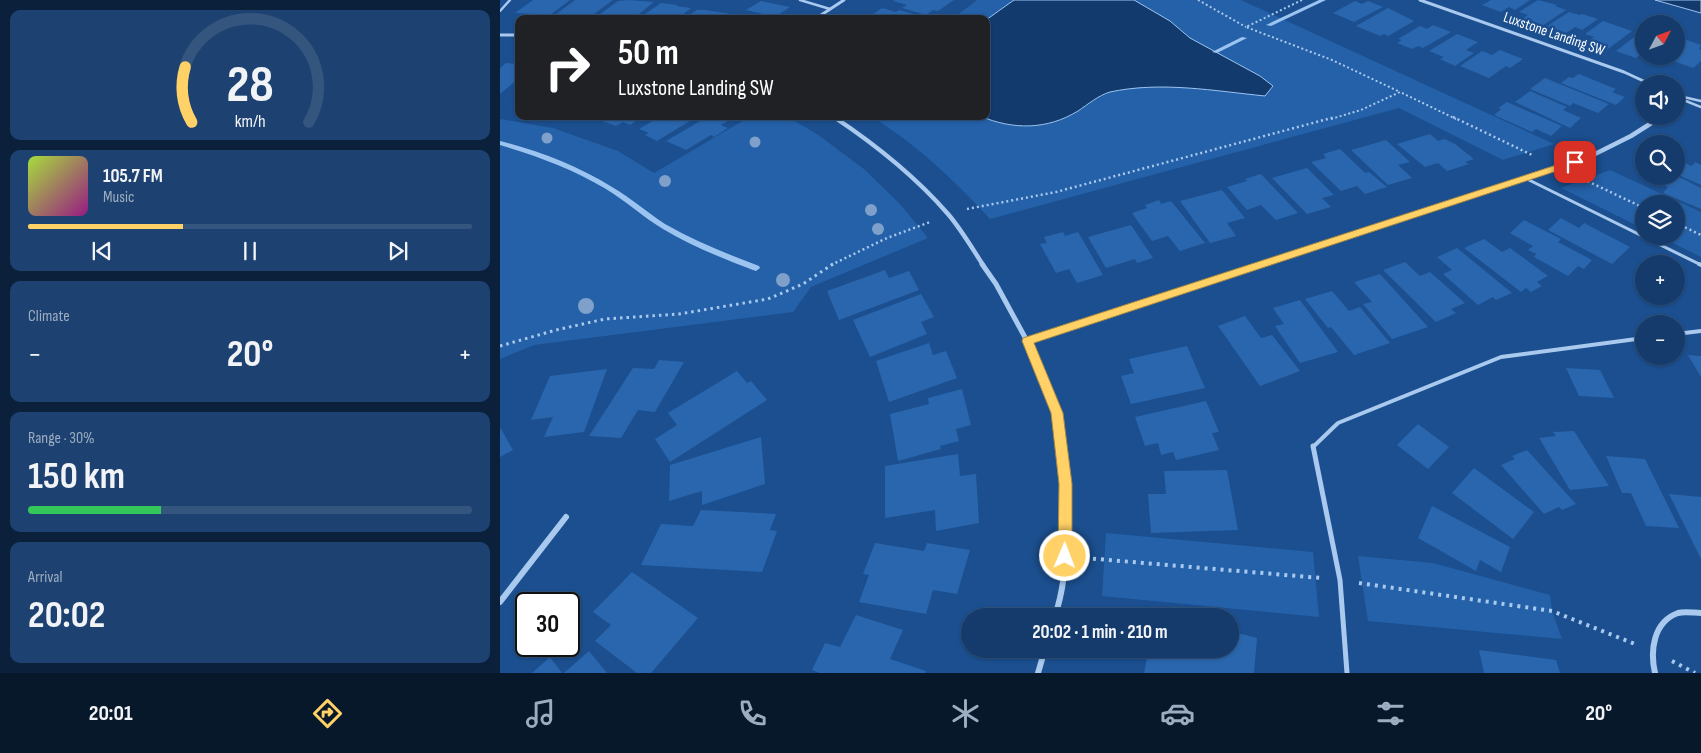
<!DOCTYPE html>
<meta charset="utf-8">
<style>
body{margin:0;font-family:"Sofia Sans Condensed",sans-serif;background:#1d4271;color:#f1f3f6;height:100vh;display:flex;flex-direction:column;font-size:19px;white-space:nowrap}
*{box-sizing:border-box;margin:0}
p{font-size:16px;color:#9dadc1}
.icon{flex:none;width:28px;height:28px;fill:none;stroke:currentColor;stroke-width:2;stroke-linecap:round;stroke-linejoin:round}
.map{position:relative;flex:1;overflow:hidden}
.side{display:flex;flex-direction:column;gap:10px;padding:10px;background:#0b203b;width:500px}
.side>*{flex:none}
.guide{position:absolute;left:15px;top:15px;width:475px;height:105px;border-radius:10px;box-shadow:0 1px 4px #0004,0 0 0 1px #33557e;background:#202124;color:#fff;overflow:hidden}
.needle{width:32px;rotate:49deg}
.tools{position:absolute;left:1135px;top:15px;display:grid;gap:10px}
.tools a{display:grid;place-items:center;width:50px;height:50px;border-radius:50%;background:#143b6b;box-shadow:0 1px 4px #0004,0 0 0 1px #33557e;font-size:25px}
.speed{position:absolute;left:15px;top:592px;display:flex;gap:10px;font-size:25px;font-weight:700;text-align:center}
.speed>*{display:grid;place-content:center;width:65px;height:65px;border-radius:50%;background:#143b6b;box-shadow:0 1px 4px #0004,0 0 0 1px #33557e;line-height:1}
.speed .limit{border:2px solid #111;border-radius:8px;background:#fff;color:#111}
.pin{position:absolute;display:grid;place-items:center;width:42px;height:42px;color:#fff;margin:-21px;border-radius:10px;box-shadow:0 2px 8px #0006}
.me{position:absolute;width:55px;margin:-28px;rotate:1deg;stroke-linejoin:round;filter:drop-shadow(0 0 4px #0008)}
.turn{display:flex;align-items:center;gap:18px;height:105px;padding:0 20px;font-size:22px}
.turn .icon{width:65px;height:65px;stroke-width:2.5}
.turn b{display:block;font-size:35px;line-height:42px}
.big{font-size:38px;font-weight:700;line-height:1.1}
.side .widget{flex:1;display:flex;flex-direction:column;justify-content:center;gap:8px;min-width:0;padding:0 18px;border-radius:10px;background:#1d4271}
.side .dial{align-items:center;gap:0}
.dial svg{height:130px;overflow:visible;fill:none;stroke:#33557e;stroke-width:7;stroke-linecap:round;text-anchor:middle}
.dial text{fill:#f1f3f6;stroke:none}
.song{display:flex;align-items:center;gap:15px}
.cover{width:60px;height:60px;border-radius:8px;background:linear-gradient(135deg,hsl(80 70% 55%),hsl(310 70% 35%))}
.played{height:5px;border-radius:2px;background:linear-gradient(90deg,#ffd166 35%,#33557e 35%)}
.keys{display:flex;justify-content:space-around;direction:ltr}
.heat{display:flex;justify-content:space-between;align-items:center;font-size:28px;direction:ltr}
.charge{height:8px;border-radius:4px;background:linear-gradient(90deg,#34c759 30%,#33557e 0)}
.trip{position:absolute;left:461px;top:608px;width:278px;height:50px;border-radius:25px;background:#143b6b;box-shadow:0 1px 4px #0004,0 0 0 1px #33557e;font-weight:700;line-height:50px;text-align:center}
.tabs{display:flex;height:80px;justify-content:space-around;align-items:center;background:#08182b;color:#9dadc1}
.tabs .icon{width:35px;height:35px}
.tabs .current{color:#ffd166}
.tabs b{font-size:22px;color:#f1f3f6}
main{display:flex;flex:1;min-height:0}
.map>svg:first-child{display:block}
.green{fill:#2461a8}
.water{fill:#123a6d;stroke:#9cc4f0}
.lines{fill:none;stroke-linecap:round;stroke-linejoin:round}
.stream{fill:#9cc4f0;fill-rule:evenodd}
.building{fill:#2a66ad}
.path-far3{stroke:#a9c9ee;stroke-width:2;stroke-dasharray:2 2.5;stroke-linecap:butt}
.path-far2{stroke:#a9c9ee;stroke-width:2.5;stroke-dasharray:2 3;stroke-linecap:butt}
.path-far1{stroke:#a9c9ee;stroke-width:3;stroke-dasharray:2.5 4;stroke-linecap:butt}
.path{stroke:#a9c9ee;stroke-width:4;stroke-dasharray:3 5;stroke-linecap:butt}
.service-far3{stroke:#a9c9ee;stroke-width:2.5}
.service-far2{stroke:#a9c9ee;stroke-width:3}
.service-far1{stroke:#a9c9ee;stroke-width:4}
.service{stroke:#a9c9ee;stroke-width:5}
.minor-far3{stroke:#a9c9ee;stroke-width:3}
.minor-far2{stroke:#a9c9ee;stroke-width:4.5}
.minor-far1{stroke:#a9c9ee;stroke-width:5}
.minor{stroke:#a9c9ee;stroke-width:6}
.tree{fill:#7ea0ca}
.route{fill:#ffd166;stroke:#a68842}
.labels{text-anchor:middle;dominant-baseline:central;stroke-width:5;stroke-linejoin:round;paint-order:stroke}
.far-street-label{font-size:15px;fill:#fff;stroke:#1b4f8f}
</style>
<main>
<section class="side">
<div class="widget dial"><svg viewBox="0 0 100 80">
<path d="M14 69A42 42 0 1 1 86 69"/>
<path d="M14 69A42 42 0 0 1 10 35" stroke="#ffd166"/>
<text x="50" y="56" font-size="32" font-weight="700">28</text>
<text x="50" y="72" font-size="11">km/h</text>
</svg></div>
<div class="widget">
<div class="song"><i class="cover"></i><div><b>105.7 FM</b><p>Music</p></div></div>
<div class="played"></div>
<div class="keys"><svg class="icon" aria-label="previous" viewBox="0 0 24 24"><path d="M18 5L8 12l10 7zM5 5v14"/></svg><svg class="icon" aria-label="pause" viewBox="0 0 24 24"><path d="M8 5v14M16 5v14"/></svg><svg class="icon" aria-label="next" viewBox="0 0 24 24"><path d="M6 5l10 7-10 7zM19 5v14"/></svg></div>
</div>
<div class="widget"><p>Climate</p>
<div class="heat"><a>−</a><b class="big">20°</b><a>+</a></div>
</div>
<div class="widget"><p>Range · 30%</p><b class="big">150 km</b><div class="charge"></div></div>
<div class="widget"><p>Arrival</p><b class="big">20:02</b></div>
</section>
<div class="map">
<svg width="1201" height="673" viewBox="0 0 1201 673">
<rect width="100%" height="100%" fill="#1b4f8f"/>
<g class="green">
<path d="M 477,0 L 741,0 L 1054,144 L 1003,160 L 899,108 L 490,219 C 454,180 417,145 371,116 L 486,116 L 486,19 L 452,19 Z"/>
<path d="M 251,116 L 286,116 L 317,134 L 364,169 L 400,204 L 428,238 L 311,287 L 293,312 L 34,345 L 0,359 L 0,119 L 53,128 L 118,151 L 154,173 Z"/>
<path d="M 1110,170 L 1201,212 L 1201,257 L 1159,236 L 1176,236 L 1176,204 L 1144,204 L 1144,229 L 1061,188 Z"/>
<path d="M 606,533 L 813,552 L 819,617 L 602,596 Z"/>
<path d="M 858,556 L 933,563 L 1050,595 L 1052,611 L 1062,639 L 868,621 Z"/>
</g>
<g class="water">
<path d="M 514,0 L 634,0 L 670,21 L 690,38 L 760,76 L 773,86 L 765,96 C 715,91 661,81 610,92 C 599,95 587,105 578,111 C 547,130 513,130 480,116 L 486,116 L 486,20 Z"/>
<path d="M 1155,0 L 1201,0 L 1201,13 Z"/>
</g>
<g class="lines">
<g class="stream">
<path d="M 819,0 L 826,0 L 771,26 L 766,25 Z"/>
<path d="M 742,37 L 747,38 L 717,53 L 712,52 Z"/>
<path d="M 0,141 C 39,151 78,166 112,187 C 131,198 147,212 165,224 C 195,241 227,254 259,266 L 260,268 L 256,271 L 253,270 C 222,258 191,246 163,229 C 143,217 126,201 106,189 C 73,169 37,156 0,145 Z"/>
</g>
</g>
<g class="building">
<path d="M 33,0 L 70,0 L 50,15 L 15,13 Z"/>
<path d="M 75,0 L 113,0 L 90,17 L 55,15 Z"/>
<path d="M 127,0 L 154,2 L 134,18 L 99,15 L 118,1 Z"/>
<path d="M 395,0 L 454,0 L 438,11 L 433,10 L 426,15 L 402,8 L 407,5 L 393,1 Z"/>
<path d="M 991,0 L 1030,0 L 1015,10 L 1009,7 L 1001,12 L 982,5 Z"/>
<path d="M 1038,0 L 1057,5 L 1055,6 L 1066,10 L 1042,26 L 1022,19 L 1028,15 L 1019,12 Z"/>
<path d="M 261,1 L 290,7 L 275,17 L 246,10 Z"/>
<path d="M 855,1 L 862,4 L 868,1 L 883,7 L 854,22 L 833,13 Z"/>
<path d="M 161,3 L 178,5 L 176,6 L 191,8 L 177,19 L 138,19 Z"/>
<path d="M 382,8 L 396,12 L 399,10 L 425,17 L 421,19 L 366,19 Z"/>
<path d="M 888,8 L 914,21 L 888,36 L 884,34 L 880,36 L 856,26 Z"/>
<path d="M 197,10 L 205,10 L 231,14 L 224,19 L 183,19 Z"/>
<path d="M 1069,12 L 1079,15 L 1082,14 L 1098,19 L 1082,30 L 1075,27 L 1066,33 L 1047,26 Z"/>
<path d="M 1103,21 L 1132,31 L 1108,49 L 1088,41 L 1094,37 L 1085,34 Z"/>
<path d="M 933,25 L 951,32 L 923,48 L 918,46 L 912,49 L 897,43 L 902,40 L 898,39 L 920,26 L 927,29 Z"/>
<path d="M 957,34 L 978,42 L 966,50 L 974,53 L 955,66 L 940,59 L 944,57 L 929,51 Z"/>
<path d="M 1137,35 L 1144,37 L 1144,56 L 1141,54 L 1136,58 L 1116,51 Z"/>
<path d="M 1184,39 L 1201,45 L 1199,49 L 1201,50 L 1201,61 L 1193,68 L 1160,56 L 1176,56 L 1176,45 Z"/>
<path d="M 1000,50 L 1023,59 L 1010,68 L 1006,66 L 989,78 L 960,66 L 982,51 L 992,55 Z"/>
<path d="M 6,63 L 19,64 L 19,71 L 17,73 L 19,73 L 19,78 L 0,94 L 0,68 Z"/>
<path d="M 1079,74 L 1116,89 L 1112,92 L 1125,97 L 1116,105 L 1061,83 L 1069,77 L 1073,78 Z"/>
<path d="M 1045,78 L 1109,104 L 1098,113 L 1073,103 L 1070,106 L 1030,89 Z"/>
<path d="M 1030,91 L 1067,107 L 1063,110 L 1081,118 L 1070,128 L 1015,102 Z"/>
<path d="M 1007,102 L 1062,126 L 1051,136 L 1036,129 L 1032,132 L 994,115 L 1001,109 L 998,108 Z"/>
<path d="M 110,116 L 144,116 L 130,125 L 123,122 L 116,126 L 102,121 Z"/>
<path d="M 161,116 L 198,116 L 157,141 L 145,135 L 149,133 L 139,129 Z"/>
<path d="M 209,116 L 225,116 L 231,119 L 221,125 L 228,128 L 214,137 L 211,135 L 186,150 L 166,141 Z"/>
<path d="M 930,134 L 938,141 L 945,139 L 955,144 L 974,159 L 965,162 L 969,164 L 947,171 L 938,163 L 925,167 L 897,144 Z"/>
<path d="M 886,140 L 910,162 L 898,165 L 912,178 L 888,185 L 851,150 Z"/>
<path d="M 840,149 L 865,173 L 869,172 L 887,187 L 865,194 L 857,186 L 841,191 L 811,162 L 826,158 L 823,154 Z"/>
<path d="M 1176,159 L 1192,166 L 1195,162 L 1201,165 L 1201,185 L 1176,174 Z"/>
<path d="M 807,168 L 834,195 L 822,198 L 831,207 L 807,214 L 772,178 Z"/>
<path d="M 761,174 L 798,213 L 776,220 L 761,205 L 747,210 L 727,187 L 747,181 L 745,179 Z"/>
<path d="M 1152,176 L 1177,176 L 1201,188 L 1201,209 L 1163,193 L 1168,187 L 1150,179 Z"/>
<path d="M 722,190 L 745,218 L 727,223 L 736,236 L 710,243 L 680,201 Z"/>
<path d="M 659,200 L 661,204 L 671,201 L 705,243 L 680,251 L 668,236 L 652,241 L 632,213 L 647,208 L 645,205 Z"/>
<path d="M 1061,218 L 1079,228 L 1084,223 L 1130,247 L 1112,264 L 1048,230 Z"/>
<path d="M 1024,220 L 1061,239 L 1058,242 L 1092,260 L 1084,269 L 1078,266 L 1068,276 L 1034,257 L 1036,254 L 1028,250 L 1033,246 L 1010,233 Z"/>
<path d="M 631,225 L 653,258 L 637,263 L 635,259 L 606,268 L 588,237 Z"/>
<path d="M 563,232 L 565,236 L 578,232 L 603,275 L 577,283 L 569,269 L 556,273 L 540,244 L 547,243 L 544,237 Z"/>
<path d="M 984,239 L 1002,252 L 1010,248 L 1048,276 L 1037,282 L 1042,286 L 1031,292 L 1026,288 L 1021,292 L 964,248 Z"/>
<path d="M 957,248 L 1012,293 L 996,300 L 993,297 L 978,305 L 943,274 L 952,270 L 937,257 Z"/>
<path d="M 905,262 L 920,276 L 930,272 L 965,303 L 951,309 L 956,313 L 936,322 L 883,270 Z"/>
<path d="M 385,270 L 389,278 L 409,271 L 419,290 L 339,320 L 327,291 Z"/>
<path d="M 880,274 L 928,327 L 892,339 L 863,304 L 872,302 L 854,282 Z"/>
<path d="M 832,291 L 849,311 L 860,307 L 890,343 L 854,355 L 831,327 L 828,328 L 805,299 Z"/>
<path d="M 421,294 L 434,317 L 421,322 L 427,334 L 370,357 L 353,320 Z"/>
<path d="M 800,300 L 838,352 L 800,363 L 775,326 L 784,324 L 773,308 Z"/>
<path d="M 745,316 L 761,338 L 772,335 L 800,371 L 760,386 L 718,326 Z"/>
<path d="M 429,343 L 433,355 L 446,351 L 457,378 L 389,402 L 376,361 Z"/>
<path d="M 687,346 L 705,388 L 631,404 L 621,376 L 634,373 L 629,359 Z"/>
<path d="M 1188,355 L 1201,356 L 1201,377 Z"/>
<path d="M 159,360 L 184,362 L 155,412 L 138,410 L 121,438 L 89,436 L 133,368 L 154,369 Z"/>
<path d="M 1066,368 L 1100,370 L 1114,398 L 1079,396 Z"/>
<path d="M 107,369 L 84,432 L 44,437 L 53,417 L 31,420 L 50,376 Z"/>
<path d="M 237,371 L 247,383 L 251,381 L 267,400 L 170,462 L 155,439 L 177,425 L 168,413 Z"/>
<path d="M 462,389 L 471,425 L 456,429 L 459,441 L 440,446 L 441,449 L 398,461 L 390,414 L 429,404 L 428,398 Z"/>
<path d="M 706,401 L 719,432 L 712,433 L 719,450 L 676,460 L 673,452 L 661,455 L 658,443 L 645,446 L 635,417 Z"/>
<path d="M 918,424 L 949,447 L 928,469 L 897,445 Z"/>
<path d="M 0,427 L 13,450 L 0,457 Z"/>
<path d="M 1074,431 L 1109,486 L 1070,490 L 1039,438 L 1056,436 L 1053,432 Z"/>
<path d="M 261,437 L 265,484 L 202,505 L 202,491 L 169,501 L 170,465 Z"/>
<path d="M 1027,450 L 1076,504 L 1062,510 L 1059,507 L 1044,514 L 1001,465 L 1015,459 L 1012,456 Z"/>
<path d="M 458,454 L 460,476 L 476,474 L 479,523 L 436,531 L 435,510 L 385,518 L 385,466 Z"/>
<path d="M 1106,456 L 1145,459 L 1179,528 L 1146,526 L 1131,493 L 1122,493 Z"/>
<path d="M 974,468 L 1034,512 L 1013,539 L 952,493 Z"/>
<path d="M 727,470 L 738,530 L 651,533 L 648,494 L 666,494 L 664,471 Z"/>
<path d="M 1169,494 L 1201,497 L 1201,559 Z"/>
<path d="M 932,506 L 1010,547 L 1001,572 L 980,560 L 976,571 L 918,538 Z"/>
<path d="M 201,510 L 276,514 L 270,530 L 277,531 L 262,572 L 141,565 L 161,524 L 193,526 Z"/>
<path d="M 375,543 L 424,551 L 427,543 L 470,550 L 457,594 L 433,590 L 426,614 L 359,602 L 369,575 L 363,574 Z"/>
<path d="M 132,572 L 198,618 L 151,673 L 137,673 L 95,641 L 111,625 L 93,612 Z"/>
<path d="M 356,615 L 403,630 L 390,659 L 426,671 L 425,673 L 320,673 L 312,670 L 325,643 L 340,647 Z"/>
<path d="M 730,631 L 757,638 L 754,673 L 644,673 L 649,649 L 730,649 Z"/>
<path d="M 979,650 L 1056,660 L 1060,673 L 984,673 Z"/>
<path d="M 89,651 L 107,673 L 64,673 Z"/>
<path d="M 50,657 L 62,673 L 32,673 Z"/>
</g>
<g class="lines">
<g class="path-far3">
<path d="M 698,0 L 746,27"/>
<path d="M 802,0 L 746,27 L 832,60 L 900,92"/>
<path d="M 831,119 L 861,110 L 900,92 L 956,119"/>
</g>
<g class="path-far2">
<path d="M 953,117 L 1032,155"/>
<path d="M 1083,179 L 1144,208"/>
<path d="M 467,209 L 556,192 L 835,117"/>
<path d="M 1176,223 L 1201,235"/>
<path d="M 331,265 L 387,238 L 430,222"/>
</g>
<path class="path-far1" d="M 0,346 L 56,330 L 105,319 L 179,314 L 268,299 L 303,284 L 333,264"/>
<g class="path">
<path d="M 585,558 L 821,578"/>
<path d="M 859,583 L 1052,611 L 1135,644"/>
<path d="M 1172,661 L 1195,673"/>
</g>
<g class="service-far3">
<path d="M 300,0 L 330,9"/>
<path d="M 0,11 L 10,0"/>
<path d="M 1179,96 L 1201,101"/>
<path d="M 1176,97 L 1201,107"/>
</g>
<path class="service-far2" d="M 1025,178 L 1201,265"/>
<g class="service-far1">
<path d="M 1199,264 L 1201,265"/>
<path d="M 1176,334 L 1201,331"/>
<path d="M 813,447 L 838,423 L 1001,357 L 1144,338"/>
</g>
<path class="service" d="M 813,446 L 840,580 L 847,673"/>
<g class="minor-far3">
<path d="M 920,0 L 1124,72 L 1150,84"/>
<path d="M 315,19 L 344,0"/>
<path d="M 0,35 L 19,35"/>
<path d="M 332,116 L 336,119"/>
<path d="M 1159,119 L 1163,116"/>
</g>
<g class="minor-far2">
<path d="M 334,117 C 376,145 415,176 448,214 C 461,229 472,248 483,265"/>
<path d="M 758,265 L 1091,156 L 1131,136 L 1161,117"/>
</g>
<g class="minor-far1">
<path d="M 482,264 L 496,284 L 527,341 L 557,413 L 561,447"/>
<path d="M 527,341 L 762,264"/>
</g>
<g class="minor">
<path d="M 0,602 L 66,517"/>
<path d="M 555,616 C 572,565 567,499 561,446"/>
<path d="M 538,673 L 545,649"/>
<path d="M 1155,673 C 1150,651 1153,622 1178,613 C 1185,611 1194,613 1201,613"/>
</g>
</g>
<g class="tree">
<circle cx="47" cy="138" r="5.5"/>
<circle cx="255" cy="142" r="5.5"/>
<circle cx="165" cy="181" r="6"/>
<circle cx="371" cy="210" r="6"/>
<circle cx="378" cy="229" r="6"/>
<circle cx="283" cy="280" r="7"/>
<circle cx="86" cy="306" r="8"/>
</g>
<path class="route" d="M 1075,159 L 1079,162 L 1078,164 L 534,343 L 563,413 L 572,484 L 572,556 L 570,561 L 565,563 L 560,561 L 558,556 L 559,484 L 551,413 L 522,341 L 523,338 Z"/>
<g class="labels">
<g class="far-street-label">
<text transform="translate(1054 34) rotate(19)">Luxstone Landing SW</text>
</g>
</g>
</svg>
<div class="tools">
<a><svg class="needle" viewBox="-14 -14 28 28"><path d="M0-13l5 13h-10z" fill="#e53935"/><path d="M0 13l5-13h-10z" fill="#9dadc1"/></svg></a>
<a><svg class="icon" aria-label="sound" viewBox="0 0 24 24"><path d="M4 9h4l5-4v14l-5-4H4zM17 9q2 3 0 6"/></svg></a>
<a><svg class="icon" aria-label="search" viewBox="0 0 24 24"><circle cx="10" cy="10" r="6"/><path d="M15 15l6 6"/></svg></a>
<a><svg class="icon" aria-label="layers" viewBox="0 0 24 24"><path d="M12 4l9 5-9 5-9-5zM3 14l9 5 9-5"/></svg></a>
<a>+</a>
<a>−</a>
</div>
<div class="speed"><div class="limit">30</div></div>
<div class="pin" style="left:1075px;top:162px;background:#d93025"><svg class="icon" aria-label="arrive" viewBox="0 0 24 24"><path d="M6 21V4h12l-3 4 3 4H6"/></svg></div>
<svg class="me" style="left:565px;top:556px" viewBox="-20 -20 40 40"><circle r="17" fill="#ffd166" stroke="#fff" stroke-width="3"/><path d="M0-11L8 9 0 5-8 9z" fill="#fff"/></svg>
<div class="trip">20:02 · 1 min · 210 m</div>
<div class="guide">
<div class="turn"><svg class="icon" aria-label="right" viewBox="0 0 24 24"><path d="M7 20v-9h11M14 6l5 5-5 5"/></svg><div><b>50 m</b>Luxstone Landing SW</div></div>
</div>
</div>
</main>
<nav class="tabs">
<b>20:01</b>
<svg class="icon current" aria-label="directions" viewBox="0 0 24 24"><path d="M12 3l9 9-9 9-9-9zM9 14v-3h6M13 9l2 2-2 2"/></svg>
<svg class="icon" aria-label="music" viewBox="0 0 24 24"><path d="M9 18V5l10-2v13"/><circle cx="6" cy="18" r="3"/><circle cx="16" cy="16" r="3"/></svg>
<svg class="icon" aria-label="phone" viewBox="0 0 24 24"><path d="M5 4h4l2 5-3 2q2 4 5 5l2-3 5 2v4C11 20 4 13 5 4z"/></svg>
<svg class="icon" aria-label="climate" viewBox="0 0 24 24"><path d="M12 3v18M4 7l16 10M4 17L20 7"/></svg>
<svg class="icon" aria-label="car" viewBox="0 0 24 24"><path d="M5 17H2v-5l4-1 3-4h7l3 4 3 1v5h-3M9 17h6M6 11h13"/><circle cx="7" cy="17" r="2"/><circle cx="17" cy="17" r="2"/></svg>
<svg class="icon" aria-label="filters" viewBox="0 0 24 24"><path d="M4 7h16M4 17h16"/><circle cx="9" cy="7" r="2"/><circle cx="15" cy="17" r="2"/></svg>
<b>20°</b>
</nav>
